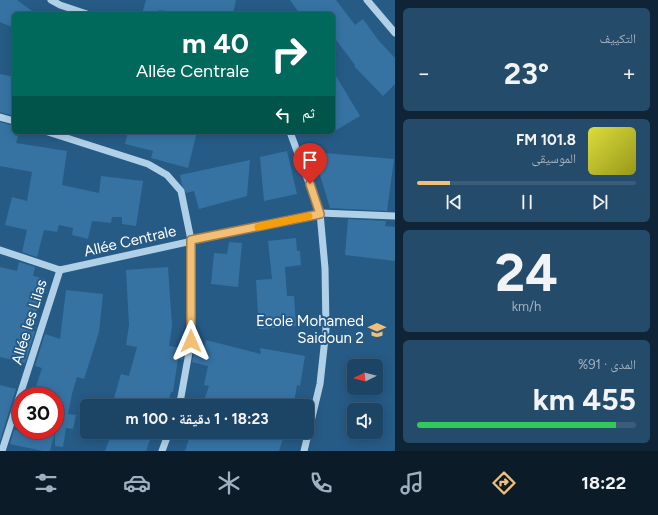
<!DOCTYPE html>
<html lang="ar">
<meta charset="utf-8">
<style>
body{margin:0;font-family:Figtree,"Noto Naskh Arabic",sans-serif;background:#254b6a;color:#f1f3f6;direction:rtl;height:100vh;display:flex;flex-direction:column;font-size:15px;white-space:nowrap}
*{box-sizing:border-box;margin:0}
p{font-size:13px;color:#a0b0bf}
.icon{flex:none;width:22px;height:22px;fill:none;stroke:currentColor;stroke-width:2;stroke-linecap:round;stroke-linejoin:round}
.map{position:relative;flex:1;overflow:hidden;direction:ltr}
.side{display:flex;flex-direction:column;gap:8px;padding:8px;background:#0f2537;width:263px}
.side>*{flex:none}
.guide{position:absolute;left:12px;top:12px;width:323px;height:122px;border-radius:6px;box-shadow:0 2px 10px #0003,0 0 0 1px #3a5c78;direction:rtl;background:#00695c;color:#fff;overflow:hidden}
.needle{width:26px;rotate:264deg}
.controls{position:absolute;left:347px;top:359px;display:grid;gap:8px}
.controls a{display:grid;place-items:center;width:36px;height:36px;border-radius:6px;background:#1c4464;box-shadow:0 2px 10px #0003,0 0 0 1px #3a5c78;font-size:20px}
.speed{position:absolute;left:12px;top:387px;display:flex;gap:8px;font-size:20px;font-weight:700;text-align:center}
.speed>*{display:grid;place-content:center;width:52px;height:52px;border-radius:50%;background:#1c4464;box-shadow:0 2px 10px #0003,0 0 0 1px #3a5c78;line-height:1}
.speed .limit{border:6px solid #d22;background:#fff;color:#111}
.pin{position:absolute;display:grid;place-items:center;width:34px;height:34px;color:#fff;margin:-41px -17px;border-radius:50% 50% 50% 0;rotate:-45deg;box-shadow:0 0 4px #0007}
.pin .icon{rotate:45deg}
.me{position:absolute;width:44px;margin:-22px;rotate:0deg;stroke-linejoin:round;filter:drop-shadow(0 0 3px #0008)}
.turn{display:flex;align-items:center;gap:14px;height:84px;padding:0 20px;font-size:18px}
.turn .icon{width:52px;height:52px;stroke-width:2.5}
.turn b{display:block;font-size:28px;line-height:34px}
.then{display:flex;align-items:center;height:38px;padding:0 20px;background:#0003;gap:8px;font-size:15px}
.big{font-size:30px;font-weight:700;line-height:1.1}
.side .card{flex:1;display:flex;flex-direction:column;justify-content:center;gap:6px;min-width:0;padding:0 14px;border-radius:6px;background:#254b6a}
.side .dial{align-items:center;gap:0}
.dial b{font-size:52px;line-height:1}
.song{display:flex;align-items:center;gap:12px}
.cover{width:48px;height:48px;border-radius:6px;background:linear-gradient(135deg,hsl(60 70% 55%),hsl(60 70% 35%))}
.played{height:4px;border-radius:2px;background:linear-gradient(90deg,#f2bf75 15%,#3a5c78 15%)}
.keys{display:flex;justify-content:space-around;direction:ltr}
.heat{display:flex;justify-content:space-between;align-items:center;font-size:22px;direction:ltr}
.charge{height:6px;border-radius:3px;background:linear-gradient(90deg,#34c759 91%,#3a5c78 0)}
.trip{position:absolute;left:80px;top:399px;width:234px;height:40px;border-radius:6px;background:#1c4464;box-shadow:0 2px 10px #0003,0 0 0 1px #3a5c78;font-weight:700;line-height:40px;text-align:center;direction:rtl}
.dock{display:flex;height:64px;justify-content:space-around;align-items:center;background:#0b1b28;color:#a0b0bf}
.dock .icon{width:28px;height:28px}
.dock .current{color:#f2bf75}
.dock b{font-size:18px;color:#f1f3f6}
main{display:flex;flex:1;min-height:0}
.map>svg:first-child{display:block}
.building{fill:#3673a3}
.lines{fill:none;stroke-linecap:round;stroke-linejoin:round}
.minor{stroke:#b0d0e8;stroke-width:7}
.route-casing{stroke:#9d7c4c;stroke-width:10}
.route{stroke:#f2bf75;stroke-width:7}
.slow{stroke:#f59e0b;stroke-width:7}
.labels{text-anchor:middle;dominant-baseline:central;stroke-width:4;stroke-linejoin:round;paint-order:stroke}
.street-label{font-size:15px;fill:#fff;stroke:#265b86}
.poi-label{font-size:15px;fill:#fff;stroke:#265b86;text-anchor:end}
</style>
<main>
<section class="side">
<div class="card"><p>التكييف</p>
<div class="heat"><a>−</a><b class="big">23°</b><a>+</a></div>
</div>
<div class="card">
<div class="song"><i class="cover"></i><div><b>101.8 FM</b><p>الموسيقى</p></div></div>
<div class="played"></div>
<div class="keys"><svg class="icon" aria-label="previous" viewBox="0 0 24 24"><path d="M18 5L8 12l10 7zM5 5v14"/></svg><svg class="icon" aria-label="pause" viewBox="0 0 24 24"><path d="M8 5v14M16 5v14"/></svg><svg class="icon" aria-label="next" viewBox="0 0 24 24"><path d="M6 5l10 7-10 7zM19 5v14"/></svg></div>
</div>
<div class="card dial"><b>24</b><p>km/h</p></div>
<div class="card"><p>المدى · 91%</p><b class="big">455 km</b><div class="charge"></div></div>
</section>
<div class="map">
<svg width="395" height="451" viewBox="0 0 395 451">
<rect width="100%" height="100%" fill="#265b86"/>
<g class="building">
<path d="M 0,0 L 17,0 L 36,14 L 14,14 L 14,28 L 0,22 Z"/>
<path d="M 146,0 L 236,0 L 233,14 L 183,14 L 159,10 L 158,14 L 142,14 Z"/>
<path d="M 290,0 L 336,0 L 355,25 L 363,19 L 379,41 L 395,58 L 395,84 L 383,96 L 354,66 L 355,65 L 333,36 L 333,14 L 300,14 Z"/>
<path d="M 333,71 L 360,116 L 333,132 Z"/>
<path d="M 0,74 L 14,77 L 14,116 L 0,112 Z"/>
<path d="M 0,122 L 14,126 L 14,135 L 18,136 L 16,143 L 67,151 L 62,185 L 99,193 L 101,176 L 143,181 L 136,226 L 122,224 L 122,217 L 112,217 L 111,223 L 92,221 L 88,239 L 72,235 L 73,228 L 59,225 L 57,232 L 44,230 L 37,257 L 22,252 L 27,230 L 5,225 L 12,197 L 27,201 L 32,172 L 0,166 Z"/>
<path d="M 128,132 L 197,132 L 188,168 L 151,158 L 153,151 L 125,144 Z"/>
<path d="M 287,151 L 297,194 L 264,201 L 260,157 Z"/>
<path d="M 313,152 L 394,159 L 387,211 L 330,208 Z"/>
<path d="M 250,160 L 247,196 L 199,209 L 194,191 L 186,193 L 182,185 L 180,175 Z"/>
<path d="M 348,219 L 386,221 L 385,226 L 395,227 L 395,261 L 345,255 Z"/>
<path d="M 296,238 L 297,251 L 300,251 L 301,265 L 285,267 L 287,296 L 294,296 L 296,326 L 259,329 L 256,280 L 272,279 L 268,241 Z"/>
<path d="M 229,242 L 242,243 L 238,287 L 211,284 L 214,253 L 227,254 Z"/>
<path d="M 19,262 L 35,267 L 33,276 L 45,279 L 32,330 L 35,331 L 25,363 L 0,357 L 0,267 L 17,271 Z"/>
<path d="M 168,267 L 172,326 L 169,346 L 185,348 L 183,360 L 178,359 L 173,392 L 171,392 L 167,406 L 121,406 L 123,400 L 114,398 L 121,374 L 129,376 L 137,347 L 126,345 L 129,325 L 126,270 Z"/>
<path d="M 66,290 L 103,294 L 99,332 L 84,379 L 77,377 L 72,394 L 68,414 L 76,415 L 73,429 L 66,428 L 63,447 L 55,446 L 55,432 L 50,451 L 43,451 L 10,444 L 14,430 L 55,430 L 55,396 L 33,396 L 42,368 L 35,366 L 45,334 L 60,339 Z"/>
<path d="M 206,340 L 261,354 L 260,348 L 305,356 L 300,386 L 297,385 L 294,402 L 290,402 L 290,406 L 202,406 L 209,386 L 204,385 L 208,366 L 192,362 L 195,349 L 203,351 Z"/>
<path d="M 0,385 L 16,389 L 0,441 Z"/>
<path d="M 112,432 L 153,432 L 146,451 L 105,451 Z"/>
<path d="M 191,432 L 285,432 L 279,451 L 185,451 Z"/>
</g>
<g class="lines">
<g class="minor">
<path d="M 51,0 L 60,5 L 87,14"/>
<path d="M 367,0 L 395,33"/>
<path d="M 0,117 L 14,121"/>
<path d="M 48,132 L 148,164 L 167,175 L 181,191 L 191,240 L 191,341 L 181,397 L 178,406"/>
<path d="M 290,132 L 320,213 L 325,268 L 326,329 L 320,384 L 304,451"/>
<path d="M 0,250 L 60,270"/>
<path d="M 60,270 L 320,213 L 395,216"/>
<path d="M 2,451 L 60,270"/>
<path d="M 162,451 L 169,432"/>
</g>
</g>
<g class="lines">
<g class="route-casing">
<path id="route" d="M 191,341 L 191,240 L 320,214 L 310,184"/>
</g>
<use href="#route" class="route"/>
<path class="slow" d="M 258,227 L 309,216"/>
</g>
<defs>
<g id="school-bare" transform="scale(1.38)"><path d="M0-5L7-2L0 1L-7-2ZM-4 1L0 2.5L4 1V4Q0 6-4 4Z" fill="#f2bf75" stroke="#265b86" stroke-width="2.5" paint-order="stroke"/></g>
</defs>
<g fill-rule="evenodd">
<use href="#school-bare" x="377" y="330"/>
</g>
<g class="labels">
<g class="street-label">
<text transform="translate(130 241) rotate(-13)">Allée Centrale</text>
<text transform="translate(29 322) rotate(-73)">Allée les Lilas</text>
</g>
<g class="poi-label">
<text x="364" y="321">Ecole Mohamed<tspan x="364" dy="17">Saidoun 2</tspan></text>
</g>
</g>
</svg>
<div class="controls">
<a><svg class="needle" viewBox="-14 -14 28 28"><path d="M0-13l5 13h-10z" fill="#e53935"/><path d="M0 13l5-13h-10z" fill="#a0b0bf"/></svg></a>
<a><svg class="icon" aria-label="sound" viewBox="0 0 24 24"><path d="M4 9h4l5-4v14l-5-4H4zM17 9q2 3 0 6"/></svg></a>
</div>
<div class="speed"><div class="limit">30</div></div>
<div class="pin" style="left:310px;top:184px;background:#d93025"><svg class="icon" aria-label="arrive" viewBox="0 0 24 24"><path d="M6 21V4h12l-3 4 3 4H6"/></svg></div>
<svg class="me" style="left:191px;top:341px" viewBox="-20 -20 40 40"><path d="M0-17L14 15 0 8-14 15z" fill="#f2bf75" stroke="#fff" stroke-width="4"/></svg>
<div class="trip">18:23 · 1 دقيقة · 100 m</div>
<div class="guide">
<div class="turn"><svg class="icon" aria-label="right" viewBox="0 0 24 24"><path d="M7 20v-9h11M14 6l5 5-5 5"/></svg><div><b>40 m</b>Allée Centrale</div></div>
<div class="then">ثم<svg class="icon" aria-label="left" viewBox="0 0 24 24"><path d="M17 20v-9H6M10 6l-5 5 5 5"/></svg></div>
</div>
</div>
</main>
<nav class="dock">
<b>18:22</b>
<svg class="icon current" aria-label="directions" viewBox="0 0 24 24"><path d="M12 3l9 9-9 9-9-9zM9 14v-3h6M13 9l2 2-2 2"/></svg>
<svg class="icon" aria-label="music" viewBox="0 0 24 24"><path d="M9 18V5l10-2v13"/><circle cx="6" cy="18" r="3"/><circle cx="16" cy="16" r="3"/></svg>
<svg class="icon" aria-label="phone" viewBox="0 0 24 24"><path d="M5 4h4l2 5-3 2q2 4 5 5l2-3 5 2v4C11 20 4 13 5 4z"/></svg>
<svg class="icon" aria-label="climate" viewBox="0 0 24 24"><path d="M12 3v18M4 7l16 10M4 17L20 7"/></svg>
<svg class="icon" aria-label="car" viewBox="0 0 24 24"><path d="M5 17H2v-5l4-1 3-4h7l3 4 3 1v5h-3M9 17h6M6 11h13"/><circle cx="7" cy="17" r="2"/><circle cx="17" cy="17" r="2"/></svg>
<svg class="icon" aria-label="filters" viewBox="0 0 24 24"><path d="M4 7h16M4 17h16"/><circle cx="9" cy="7" r="2"/><circle cx="15" cy="17" r="2"/></svg>
</nav>
